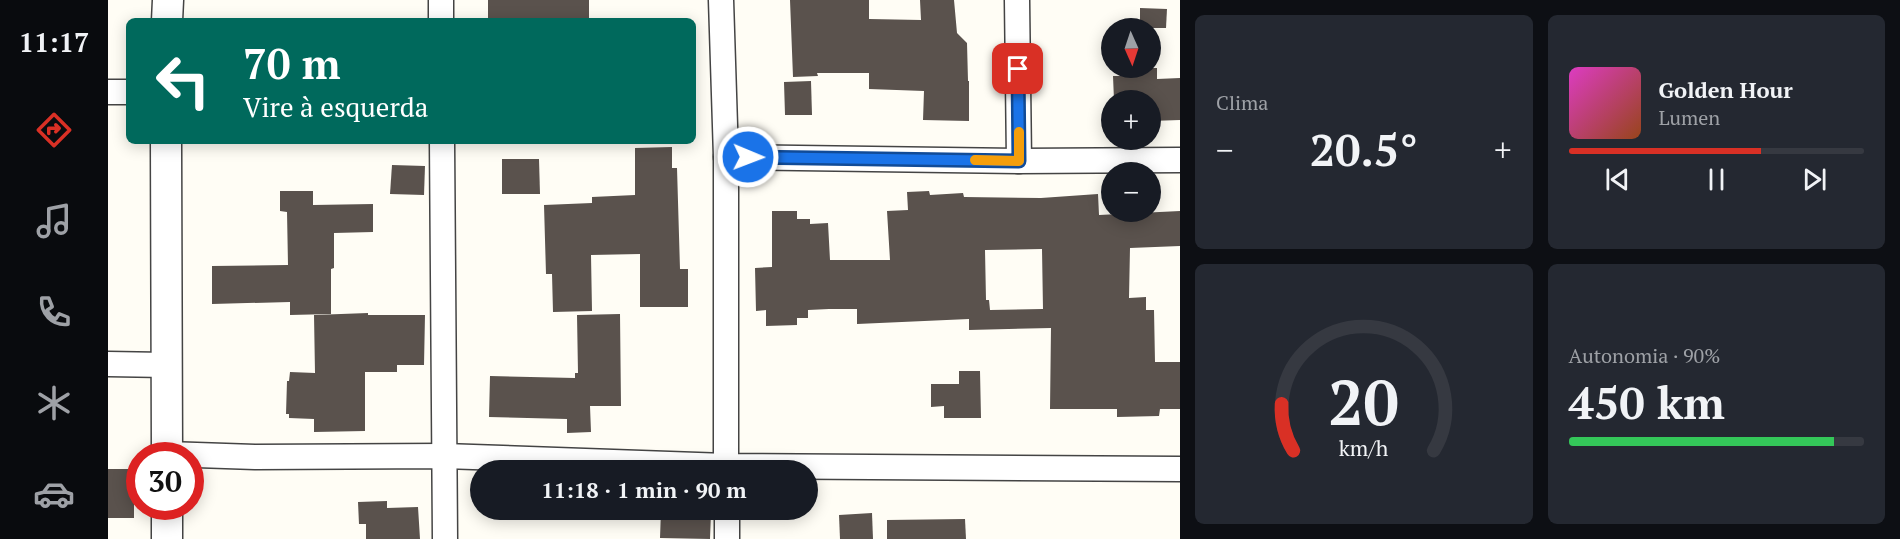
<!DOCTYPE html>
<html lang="pt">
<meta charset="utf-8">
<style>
body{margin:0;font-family:"PT Serif",serif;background:#242831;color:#f1f3f6;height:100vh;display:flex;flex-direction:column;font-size:22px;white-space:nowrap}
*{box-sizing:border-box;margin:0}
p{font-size:20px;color:#9ea1a6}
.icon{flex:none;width:33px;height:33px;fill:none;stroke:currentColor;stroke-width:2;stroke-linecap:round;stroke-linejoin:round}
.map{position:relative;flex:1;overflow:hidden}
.drawer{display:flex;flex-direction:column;gap:15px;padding:15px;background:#0d0f14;width:720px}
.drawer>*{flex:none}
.banner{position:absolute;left:18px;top:18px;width:570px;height:126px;border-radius:9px;box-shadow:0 3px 15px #0003;background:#00695c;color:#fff;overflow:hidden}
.needle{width:39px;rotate:177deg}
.buttons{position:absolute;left:993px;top:18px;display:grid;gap:12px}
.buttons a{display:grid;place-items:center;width:60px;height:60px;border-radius:50%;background:#171b24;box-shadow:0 3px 15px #0003;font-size:30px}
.speed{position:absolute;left:18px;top:442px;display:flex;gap:12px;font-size:30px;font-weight:700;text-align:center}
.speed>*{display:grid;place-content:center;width:78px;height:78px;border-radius:50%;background:#171b24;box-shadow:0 3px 15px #0003;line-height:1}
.speed .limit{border:9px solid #d22;background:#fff;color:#111}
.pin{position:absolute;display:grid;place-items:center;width:51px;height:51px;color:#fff;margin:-26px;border-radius:12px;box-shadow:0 3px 9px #0006}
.me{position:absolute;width:66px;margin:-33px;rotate:91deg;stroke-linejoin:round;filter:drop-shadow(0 0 4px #0008)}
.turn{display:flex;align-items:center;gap:21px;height:126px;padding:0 18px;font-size:27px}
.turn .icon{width:78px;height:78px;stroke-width:2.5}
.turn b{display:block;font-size:42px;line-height:51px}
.big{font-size:45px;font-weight:700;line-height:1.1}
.drawer .widget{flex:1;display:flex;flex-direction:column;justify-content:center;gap:9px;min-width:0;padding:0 21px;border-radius:9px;background:#242831}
.drawer .dial{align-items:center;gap:0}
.dial svg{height:156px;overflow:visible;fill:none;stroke:#363941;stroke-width:7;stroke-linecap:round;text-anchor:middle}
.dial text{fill:#f1f3f6;stroke:none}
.song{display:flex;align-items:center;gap:18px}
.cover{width:72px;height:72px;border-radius:9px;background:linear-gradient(135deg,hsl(310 70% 55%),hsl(20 70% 35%))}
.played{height:6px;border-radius:3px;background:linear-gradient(90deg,#d93025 65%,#363941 65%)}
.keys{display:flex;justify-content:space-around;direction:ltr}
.heat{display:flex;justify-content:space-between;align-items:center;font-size:33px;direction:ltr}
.charge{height:9px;border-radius:4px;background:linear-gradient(90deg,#34c759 90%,#363941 0)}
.drawer .tiles{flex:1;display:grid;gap:15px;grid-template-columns:repeat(2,1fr)}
.trip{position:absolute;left:362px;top:460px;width:348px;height:60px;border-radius:30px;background:#171b24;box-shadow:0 3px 15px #0003;font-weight:700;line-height:60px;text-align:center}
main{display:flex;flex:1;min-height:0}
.tabs{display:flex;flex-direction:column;width:108px;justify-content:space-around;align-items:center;background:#090b0e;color:#9ea1a6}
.tabs .icon{width:42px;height:42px}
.tabs .current{color:#d93025}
.tabs b{font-size:27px;color:#f1f3f6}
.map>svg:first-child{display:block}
.building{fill:#5a524d;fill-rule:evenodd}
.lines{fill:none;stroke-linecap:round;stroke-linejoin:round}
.minor-casing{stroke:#444;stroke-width:27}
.tertiary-casing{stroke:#444;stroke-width:33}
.minor{stroke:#fff;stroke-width:24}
.tertiary{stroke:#fff;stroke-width:30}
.route-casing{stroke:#114b97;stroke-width:15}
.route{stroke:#1a73e8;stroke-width:10}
.slow{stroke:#f59e0b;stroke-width:10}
</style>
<main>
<nav class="tabs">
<b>11:17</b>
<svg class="icon current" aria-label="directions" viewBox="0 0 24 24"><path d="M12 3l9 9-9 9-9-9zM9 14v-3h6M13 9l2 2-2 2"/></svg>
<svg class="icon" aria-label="music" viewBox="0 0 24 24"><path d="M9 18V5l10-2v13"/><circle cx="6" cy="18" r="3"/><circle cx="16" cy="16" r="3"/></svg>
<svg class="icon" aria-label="phone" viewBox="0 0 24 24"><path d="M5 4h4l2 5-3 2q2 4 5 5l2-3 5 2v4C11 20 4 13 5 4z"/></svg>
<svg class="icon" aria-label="climate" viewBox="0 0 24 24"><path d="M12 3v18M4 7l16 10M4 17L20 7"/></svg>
<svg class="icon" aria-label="car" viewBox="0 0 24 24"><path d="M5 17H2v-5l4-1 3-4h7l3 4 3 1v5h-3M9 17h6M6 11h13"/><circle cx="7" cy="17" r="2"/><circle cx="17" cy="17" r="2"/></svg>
</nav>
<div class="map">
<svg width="1072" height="539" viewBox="0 0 1072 539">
<rect width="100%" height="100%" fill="#fffdf5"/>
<g class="building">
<rect x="380" y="0" width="101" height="21"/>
<path d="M 682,0 L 761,0 L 761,19 L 813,20 L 812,0 L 846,0 L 849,33 L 859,43 L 860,81 L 861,81 L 861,121 L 815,120 L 816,91 L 761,89 L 761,73 L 709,73 L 710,76 L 685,77 Z"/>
<path d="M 1032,8 L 1059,9 L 1058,28 L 1032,28 Z"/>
<path d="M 1014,68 L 1049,68 L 1049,79 L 1072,78 L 1072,120 L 1042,121 L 1042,100 L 1006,100 L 1005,76 L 1014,76 Z"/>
<path d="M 703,81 L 704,115 L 677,115 L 676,82 Z"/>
<path d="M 564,147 L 564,168 L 569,168 L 572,269 L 580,269 L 580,307 L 532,307 L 532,254 L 483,255 L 484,311 L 445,312 L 444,274 L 438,274 L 436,205 L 484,203 L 484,197 L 527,195 L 527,148 Z"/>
<path d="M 394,159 L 431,159 L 432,194 L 394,194 Z"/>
<path d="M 284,165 L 317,166 L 316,195 L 282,194 Z"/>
<path d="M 172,191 L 205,191 L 205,205 L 265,204 L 265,232 L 226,233 L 226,268 L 223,269 L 223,314 L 182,315 L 182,302 L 104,304 L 104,266 L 180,265 L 179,212 L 172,211 Z"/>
<path d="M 821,191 L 822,195 L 855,193 L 856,197 L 933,198 L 990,194 L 991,215 L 1072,211 L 1072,246 L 1022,248 L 1021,298 L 1038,297 L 1038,310 L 1046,310 L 1047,362 L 1072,362 L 1072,409 L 1052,409 L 1051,416 L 1009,417 L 1009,409 L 942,409 L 943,328 L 861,330 L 861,319 L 749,324 L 749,309 L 721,309 L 700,310 L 700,318 L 689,318 L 689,325 L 658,326 L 658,310 L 648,311 L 647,268 L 664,267 L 664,211 L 689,211 L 689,219 L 702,219 L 702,224 L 720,223 L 722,260 L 782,260 L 779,211 L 800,210 L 799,192 ZM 934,249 L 935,309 L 882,310 L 881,300 L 878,300 L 877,250 Z"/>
<path d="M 260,313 L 260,315 L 317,315 L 316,365 L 289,365 L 289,372 L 257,372 L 257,431 L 206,432 L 206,419 L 181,418 L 181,414 L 178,414 L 179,381 L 181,381 L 182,372 L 207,373 L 206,315 Z"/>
<path d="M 512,314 L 513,406 L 482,406 L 483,432 L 459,433 L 459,419 L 381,417 L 382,376 L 467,378 L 467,373 L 470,373 L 469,315 Z"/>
<path d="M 851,371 L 872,371 L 873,418 L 836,418 L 836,406 L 823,407 L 823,384 L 851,384 Z"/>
<rect x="0" y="469" width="26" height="49"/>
<path d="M 279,501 L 279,508 L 310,507 L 312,539 L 258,539 L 258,524 L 251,524 L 250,502 Z"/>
<path d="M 553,510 L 595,510 L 595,512 L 603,512 L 602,539 L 552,538 Z"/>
<path d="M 764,513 L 765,539 L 732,539 L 731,515 Z"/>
<path d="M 857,519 L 858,539 L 779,539 L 779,520 Z"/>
</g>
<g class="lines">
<g class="minor-casing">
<g id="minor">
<path d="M 333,0 L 333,21"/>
<path d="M 613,0 L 618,157 L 618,471"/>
<path d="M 909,0 L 911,161"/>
<path d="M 0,92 L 21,92"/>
<path d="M 334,141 L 337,539"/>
<path d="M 618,157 L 911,161 L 1072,160"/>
<path d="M 0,364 L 58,365"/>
<path d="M 59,454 L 147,457 L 336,456 L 618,466 L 1072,469"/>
<path d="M 619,510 L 619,539"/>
</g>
</g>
<g class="tertiary-casing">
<g id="tertiary">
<path d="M 59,21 L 60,0"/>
<path d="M 58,141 L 59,456"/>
<path d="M 59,507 L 59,539"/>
</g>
</g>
<use href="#minor" class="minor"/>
<use href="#tertiary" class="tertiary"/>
</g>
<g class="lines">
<g class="route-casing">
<path id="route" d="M 640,157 L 911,161 L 910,69"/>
</g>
<use href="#route" class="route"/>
<path class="slow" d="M 867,160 L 911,161 L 911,132"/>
</g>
</svg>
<div class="buttons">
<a><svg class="needle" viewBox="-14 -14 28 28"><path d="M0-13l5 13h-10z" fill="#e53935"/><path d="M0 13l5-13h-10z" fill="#9ea1a6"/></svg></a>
<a>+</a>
<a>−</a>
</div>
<div class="speed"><div class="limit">30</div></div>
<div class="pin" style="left:910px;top:69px;background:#d93025"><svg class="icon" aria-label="arrive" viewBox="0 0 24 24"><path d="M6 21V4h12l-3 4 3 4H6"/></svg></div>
<svg class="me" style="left:640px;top:157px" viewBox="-20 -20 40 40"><circle r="17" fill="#1a73e8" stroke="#fff" stroke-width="3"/><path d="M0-11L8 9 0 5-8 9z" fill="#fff"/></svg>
<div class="trip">11:18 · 1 min · 90 m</div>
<div class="banner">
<div class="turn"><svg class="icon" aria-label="left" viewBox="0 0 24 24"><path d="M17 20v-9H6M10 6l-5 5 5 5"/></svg><div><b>70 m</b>Vire à esquerda</div></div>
</div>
</div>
<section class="drawer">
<div class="tiles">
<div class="widget"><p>Clima</p>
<div class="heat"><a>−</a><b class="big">20.5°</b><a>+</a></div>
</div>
<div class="widget">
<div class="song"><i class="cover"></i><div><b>Golden Hour</b><p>Lumen</p></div></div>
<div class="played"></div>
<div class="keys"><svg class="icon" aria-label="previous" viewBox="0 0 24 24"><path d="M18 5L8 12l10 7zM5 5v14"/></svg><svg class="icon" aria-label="pause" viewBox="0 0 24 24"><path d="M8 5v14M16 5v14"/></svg><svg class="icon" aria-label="next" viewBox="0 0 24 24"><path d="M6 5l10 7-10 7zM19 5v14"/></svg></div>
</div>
<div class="widget dial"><svg viewBox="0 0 100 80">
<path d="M14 69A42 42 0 1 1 86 69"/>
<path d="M14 69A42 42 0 0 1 8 45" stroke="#d93025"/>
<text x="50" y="56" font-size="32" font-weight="700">20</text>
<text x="50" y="72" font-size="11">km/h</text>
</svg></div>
<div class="widget"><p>Autonomia · 90%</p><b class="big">450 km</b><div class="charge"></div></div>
</div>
</section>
</main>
